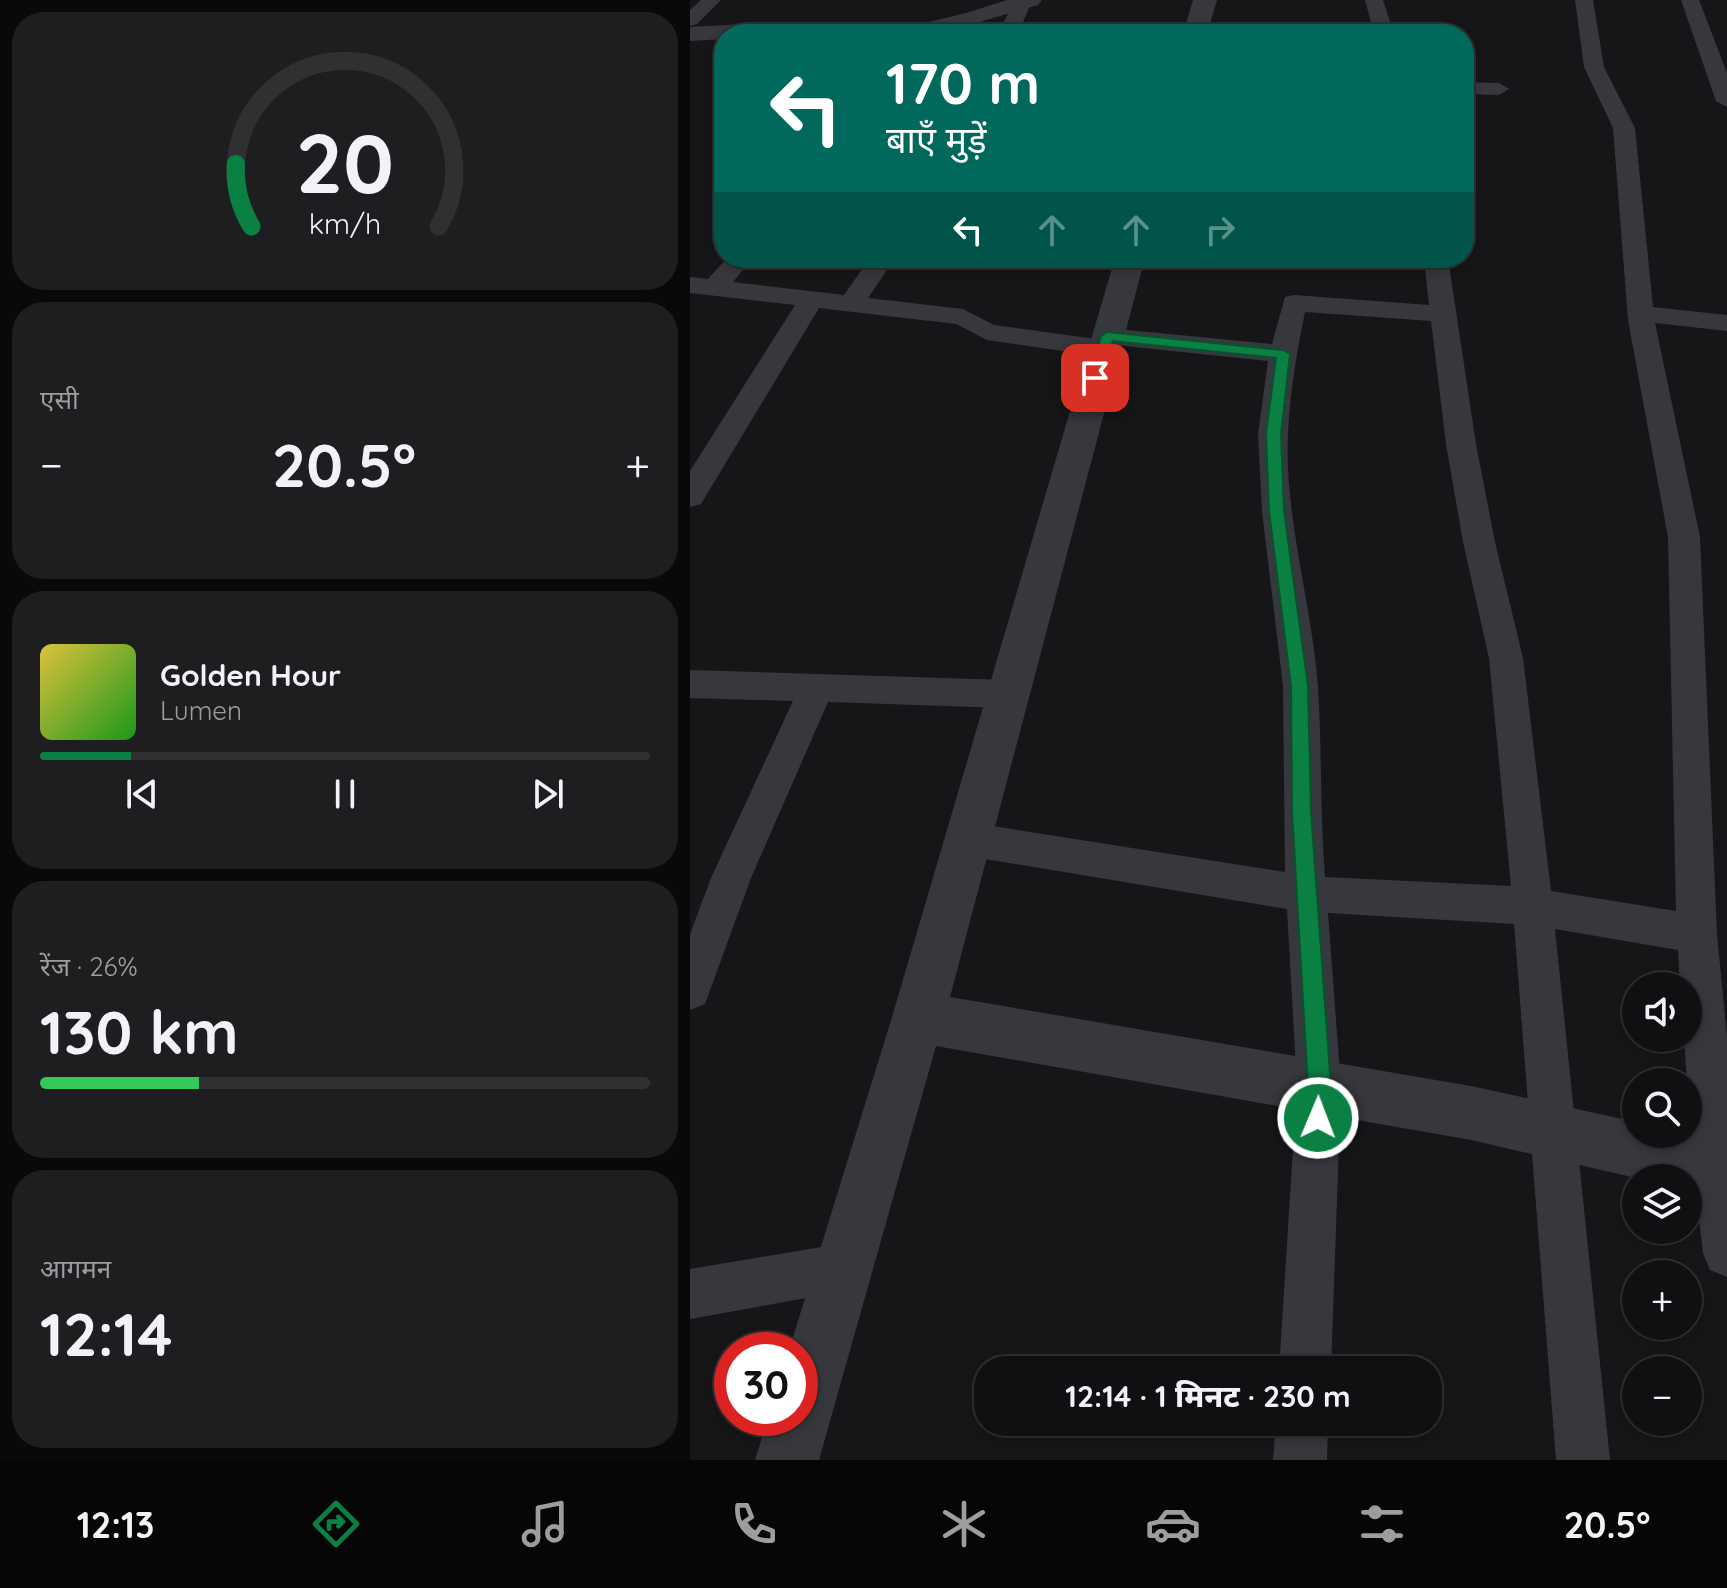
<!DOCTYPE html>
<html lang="hi">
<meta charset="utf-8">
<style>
body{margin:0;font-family:Quicksand,"Noto Sans Devanagari",sans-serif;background:#1e1e20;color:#f1f3f6;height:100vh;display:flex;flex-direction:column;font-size:30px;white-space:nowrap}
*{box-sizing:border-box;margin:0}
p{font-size:26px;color:#9c9d9f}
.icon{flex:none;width:44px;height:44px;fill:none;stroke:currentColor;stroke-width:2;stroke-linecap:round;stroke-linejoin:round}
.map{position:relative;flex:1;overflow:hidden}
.details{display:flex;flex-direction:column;gap:12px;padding:12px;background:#09090a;width:690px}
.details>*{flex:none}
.guide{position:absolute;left:24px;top:24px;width:760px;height:244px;border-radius:32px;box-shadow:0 4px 12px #0003,0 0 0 2px #303032;background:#00695c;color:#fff;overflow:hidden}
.tools{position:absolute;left:932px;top:972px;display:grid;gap:16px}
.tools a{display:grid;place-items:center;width:80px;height:80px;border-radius:50%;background:#101012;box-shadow:0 4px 12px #0003,0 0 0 2px #303032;font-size:40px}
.speed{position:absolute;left:24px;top:1332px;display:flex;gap:16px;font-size:40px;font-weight:700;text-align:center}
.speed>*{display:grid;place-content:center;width:104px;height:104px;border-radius:50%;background:#101012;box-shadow:0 4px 12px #0003,0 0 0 2px #303032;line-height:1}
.speed .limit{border:12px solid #d22;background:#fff;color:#111}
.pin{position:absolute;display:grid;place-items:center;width:68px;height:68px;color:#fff;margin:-34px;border-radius:16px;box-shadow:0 4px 12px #0006}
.me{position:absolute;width:88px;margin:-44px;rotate:1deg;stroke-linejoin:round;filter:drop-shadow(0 0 6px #0008)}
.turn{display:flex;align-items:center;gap:28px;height:168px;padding:0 40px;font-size:36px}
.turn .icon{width:104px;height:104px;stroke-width:2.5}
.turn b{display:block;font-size:56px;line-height:68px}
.lanes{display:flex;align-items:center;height:76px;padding:0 40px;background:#0003;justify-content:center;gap:40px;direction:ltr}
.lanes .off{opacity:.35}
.big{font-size:60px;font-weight:800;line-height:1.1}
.details .widget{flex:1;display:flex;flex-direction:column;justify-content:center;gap:12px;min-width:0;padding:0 28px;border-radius:32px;background:#1e1e20}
.details .dial{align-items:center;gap:0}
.dial svg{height:208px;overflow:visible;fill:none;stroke:#303032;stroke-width:7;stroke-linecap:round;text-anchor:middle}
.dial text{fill:#f1f3f6;stroke:none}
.song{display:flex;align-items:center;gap:24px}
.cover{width:96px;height:96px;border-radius:12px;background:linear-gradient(135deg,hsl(50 70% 55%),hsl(120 70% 35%))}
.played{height:8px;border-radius:4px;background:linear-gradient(90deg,#0b8043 15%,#303032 15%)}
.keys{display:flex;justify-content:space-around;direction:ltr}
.heat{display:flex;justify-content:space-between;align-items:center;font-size:44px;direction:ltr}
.charge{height:12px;border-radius:6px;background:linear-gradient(90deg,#34c759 26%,#303032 0)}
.trip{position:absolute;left:284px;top:1356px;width:468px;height:80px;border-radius:32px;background:#101012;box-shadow:0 4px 12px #0003,0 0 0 2px #303032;font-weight:800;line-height:80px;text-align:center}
.tab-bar{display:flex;height:128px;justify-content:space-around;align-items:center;background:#060607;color:#9c9d9f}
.tab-bar .icon{width:56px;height:56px}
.tab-bar .active{color:#0b8043}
.tab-bar b{font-size:36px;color:#f1f3f6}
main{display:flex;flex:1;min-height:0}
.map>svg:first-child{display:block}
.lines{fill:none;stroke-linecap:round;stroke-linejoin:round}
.minor{fill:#37383d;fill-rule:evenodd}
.tertiary{fill:#37383d;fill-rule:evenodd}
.route{fill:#0b8043;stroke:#07532c;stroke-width:2}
</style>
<main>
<section class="details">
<div class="widget dial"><svg viewBox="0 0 100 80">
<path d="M14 69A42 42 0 1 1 86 69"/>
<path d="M14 69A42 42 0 0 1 8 45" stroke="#0b8043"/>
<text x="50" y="56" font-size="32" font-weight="700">20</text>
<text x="50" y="72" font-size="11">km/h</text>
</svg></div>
<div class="widget"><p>एसी</p>
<div class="heat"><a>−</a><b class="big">20.5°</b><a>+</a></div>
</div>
<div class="widget">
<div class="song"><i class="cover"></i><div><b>Golden Hour</b><p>Lumen</p></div></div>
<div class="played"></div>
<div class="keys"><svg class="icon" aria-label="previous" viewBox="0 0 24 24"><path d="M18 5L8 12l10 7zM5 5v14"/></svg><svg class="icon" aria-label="pause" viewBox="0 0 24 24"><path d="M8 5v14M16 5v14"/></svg><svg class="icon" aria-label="next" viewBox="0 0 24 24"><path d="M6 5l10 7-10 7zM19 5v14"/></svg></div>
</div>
<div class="widget"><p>रेंज · 26%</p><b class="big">130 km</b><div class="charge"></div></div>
<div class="widget"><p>आगमन</p><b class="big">12:14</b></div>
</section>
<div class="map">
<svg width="1037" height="1460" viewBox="0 0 1037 1460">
<rect width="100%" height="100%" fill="#161618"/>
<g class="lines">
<g class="minor">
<path d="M 11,0 L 31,0 L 7,24 L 0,26 L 0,10 Z"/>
<path d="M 325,0 L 339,0 L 341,3 L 328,34 L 308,34 Z"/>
<path d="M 675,0 L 693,0 L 704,34 L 684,34 Z"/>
<path d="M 885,0 L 903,0 L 914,67 L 945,128 L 963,307 L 1037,315 L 1037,331 L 965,323 L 1010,537 L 1027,934 L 1037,1037 L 1037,1277 L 1020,1270 L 1013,1253 L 1003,1168 L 994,1038 L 998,1038 L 998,986 L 990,986 L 988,950 L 865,929 L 920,1460 L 866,1460 L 824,924 L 638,913 L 651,1087 L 641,1370 L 589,1370 L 607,1087 L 597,909 L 277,856 L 263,851 L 258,839 L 263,827 L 277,822 L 595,872 L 593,686 L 572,511 L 568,434 L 578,361 L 425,345 L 428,349 L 424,355 L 414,357 L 297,340 L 266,324 L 129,308 L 11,504 L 0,507 L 0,471 L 105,305 L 0,293 L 0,277 L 18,279 L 37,258 L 63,258 L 43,282 L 154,295 L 180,258 L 205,258 L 178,298 L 273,309 L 304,325 L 406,339 L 404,336 L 408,330 L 417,328 L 582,344 L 595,297 L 604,295 L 739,305 L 734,258 L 758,258 L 786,444 L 805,542 L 833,658 L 861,891 L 986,911 L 978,537 L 938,320 L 923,128 L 894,67 ZM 615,312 L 741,321 L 756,444 L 773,542 L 799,658 L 821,886 L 635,877 C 630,814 632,750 628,687 C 622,603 594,518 598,433 C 600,392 607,351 615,312 Z"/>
<path d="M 991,0 L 1009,0 L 1037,73 L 1037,107 L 1026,101 Z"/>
<path d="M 774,82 L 809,83 L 819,89 L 809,95 L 774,94 Z"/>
<path d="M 0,670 L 316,680 L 328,684 L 334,694 L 328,704 L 316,708 L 138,702 L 61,878 L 15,1004 L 0,1010 L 0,934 L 21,878 L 103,701 L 0,698 Z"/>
<path d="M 155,1243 L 172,1250 L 179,1267 L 172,1284 L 155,1291 L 0,1319 L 0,1269 Z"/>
<path d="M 586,1422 L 638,1422 L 637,1460 L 583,1460 Z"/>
</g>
<g class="tertiary">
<path d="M 317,0 L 352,0 L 348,5 L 249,34 L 206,34 L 210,29 L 276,13 Z"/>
<path d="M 503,0 L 527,0 L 517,34 L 493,34 Z"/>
<path d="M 54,24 L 95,29 L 99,34 L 34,34 L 34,39 L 0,41 L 0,27 Z"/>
<path d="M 425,258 L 455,258 L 260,997 L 781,1086 L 946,1122 L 946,1134 L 998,1134 L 1037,1143 L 1037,1199 L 998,1190 L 998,1178 L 946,1178 L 781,1140 L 246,1046 L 129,1460 L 65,1460 L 78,1418 L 110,1418 L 110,1350 L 99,1350 L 202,1017 Z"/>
</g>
</g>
<path class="route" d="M 417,332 L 593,350 L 600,354 L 591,434 L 594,511 L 618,686 L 621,811 L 641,1087 L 636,1126 L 628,1129 L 620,1126 L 616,1118 L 618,1087 L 602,811 L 601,686 L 579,511 L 576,434 L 586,358 L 423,341 L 412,378 L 405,383 L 400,381 L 398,378 L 411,336 Z"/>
</svg>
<div class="tools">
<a><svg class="icon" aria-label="sound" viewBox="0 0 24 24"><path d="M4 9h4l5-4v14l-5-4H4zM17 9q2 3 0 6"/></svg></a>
<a><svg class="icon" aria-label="search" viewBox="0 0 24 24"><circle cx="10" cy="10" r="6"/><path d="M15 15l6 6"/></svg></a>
<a><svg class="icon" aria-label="layers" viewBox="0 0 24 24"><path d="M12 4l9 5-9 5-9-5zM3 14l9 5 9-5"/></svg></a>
<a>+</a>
<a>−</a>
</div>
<div class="speed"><div class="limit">30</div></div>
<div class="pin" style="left:405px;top:378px;background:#d93025"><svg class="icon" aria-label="arrive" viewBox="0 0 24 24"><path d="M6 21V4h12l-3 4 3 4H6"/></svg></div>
<svg class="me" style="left:628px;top:1118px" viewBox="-20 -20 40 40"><circle r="17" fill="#0b8043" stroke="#fff" stroke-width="3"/><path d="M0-11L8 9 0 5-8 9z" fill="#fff"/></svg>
<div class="trip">12:14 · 1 मिनट · 230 m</div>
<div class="guide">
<div class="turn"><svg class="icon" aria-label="left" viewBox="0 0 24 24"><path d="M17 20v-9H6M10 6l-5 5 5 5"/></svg><div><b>170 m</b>बाएँ मुड़ें</div></div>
<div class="lanes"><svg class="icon" aria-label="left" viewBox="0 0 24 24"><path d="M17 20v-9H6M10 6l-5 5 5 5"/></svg><svg class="icon off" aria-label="ahead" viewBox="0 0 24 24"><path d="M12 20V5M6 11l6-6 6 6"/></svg><svg class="icon off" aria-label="ahead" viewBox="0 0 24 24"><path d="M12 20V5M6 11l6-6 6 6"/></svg><svg class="icon off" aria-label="right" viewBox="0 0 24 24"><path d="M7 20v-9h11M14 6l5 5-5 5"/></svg></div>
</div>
</div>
</main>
<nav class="tab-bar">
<b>12:13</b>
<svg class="icon active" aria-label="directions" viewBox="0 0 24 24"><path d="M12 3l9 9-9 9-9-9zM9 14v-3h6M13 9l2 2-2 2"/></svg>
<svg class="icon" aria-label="music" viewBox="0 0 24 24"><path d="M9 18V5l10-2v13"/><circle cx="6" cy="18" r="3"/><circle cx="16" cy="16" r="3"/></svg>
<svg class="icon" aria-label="phone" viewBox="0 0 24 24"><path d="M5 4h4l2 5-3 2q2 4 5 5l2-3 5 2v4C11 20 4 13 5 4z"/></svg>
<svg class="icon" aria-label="climate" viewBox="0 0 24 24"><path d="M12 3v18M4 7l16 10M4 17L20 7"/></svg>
<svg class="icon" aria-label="car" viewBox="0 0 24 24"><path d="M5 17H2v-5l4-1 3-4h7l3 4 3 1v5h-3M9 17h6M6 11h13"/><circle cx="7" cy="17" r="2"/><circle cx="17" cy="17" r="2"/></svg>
<svg class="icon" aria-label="filters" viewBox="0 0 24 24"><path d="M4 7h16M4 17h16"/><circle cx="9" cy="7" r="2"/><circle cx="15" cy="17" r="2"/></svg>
<b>20.5°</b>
</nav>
